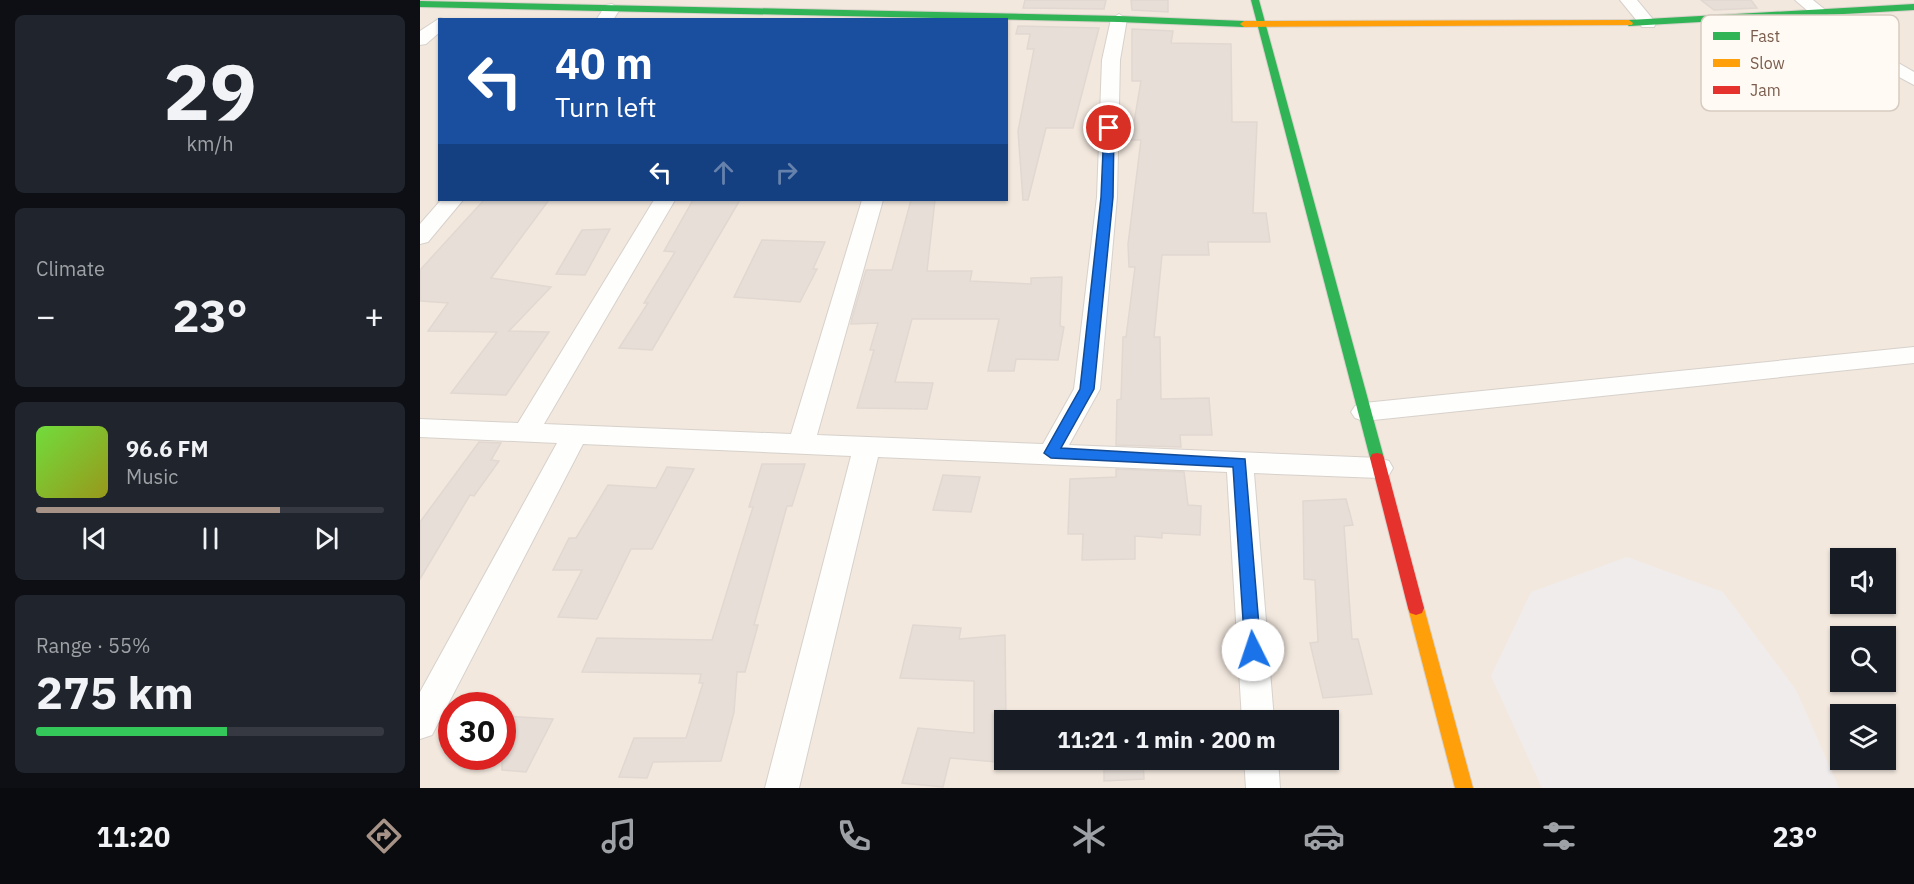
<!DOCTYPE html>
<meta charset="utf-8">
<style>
body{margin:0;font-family:"IBM Plex Sans",sans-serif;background:#20242c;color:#f1f3f6;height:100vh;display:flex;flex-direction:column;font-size:22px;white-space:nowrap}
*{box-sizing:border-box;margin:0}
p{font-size:20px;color:#9ea1a6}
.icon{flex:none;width:33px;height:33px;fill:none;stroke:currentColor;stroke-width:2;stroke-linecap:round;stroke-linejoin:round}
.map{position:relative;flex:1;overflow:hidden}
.panel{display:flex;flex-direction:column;gap:15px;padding:15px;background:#0d0f14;width:420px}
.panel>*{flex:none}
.hud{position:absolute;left:18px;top:18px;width:570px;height:183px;border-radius:0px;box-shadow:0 2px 4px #0004;background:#1a4fa0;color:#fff;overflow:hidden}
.controls{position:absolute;left:1410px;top:548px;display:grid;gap:12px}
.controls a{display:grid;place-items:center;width:66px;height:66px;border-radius:0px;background:#171b24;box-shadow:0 2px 4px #0004;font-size:30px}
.speed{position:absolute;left:18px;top:692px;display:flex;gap:12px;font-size:30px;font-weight:700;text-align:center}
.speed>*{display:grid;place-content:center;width:78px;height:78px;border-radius:50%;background:#171b24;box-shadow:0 2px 4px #0004;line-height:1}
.speed .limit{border:9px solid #d22;background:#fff;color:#111}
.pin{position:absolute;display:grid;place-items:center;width:51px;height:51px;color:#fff;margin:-26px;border:3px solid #fff;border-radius:50%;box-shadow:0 2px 6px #0007}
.me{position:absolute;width:66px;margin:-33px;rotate:356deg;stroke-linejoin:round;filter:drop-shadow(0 0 4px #0008)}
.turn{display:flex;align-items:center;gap:21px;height:126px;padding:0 18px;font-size:27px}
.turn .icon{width:78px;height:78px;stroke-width:2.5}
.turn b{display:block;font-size:42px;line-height:51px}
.lanes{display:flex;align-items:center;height:57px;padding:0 18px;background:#0003;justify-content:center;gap:30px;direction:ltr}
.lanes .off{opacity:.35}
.big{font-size:45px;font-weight:700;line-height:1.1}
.panel .widget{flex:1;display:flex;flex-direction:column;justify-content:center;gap:9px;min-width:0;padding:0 21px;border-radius:9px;background:#20242c}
.panel .dial{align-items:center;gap:0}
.dial b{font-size:78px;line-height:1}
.song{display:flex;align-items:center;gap:18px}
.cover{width:72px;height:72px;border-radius:9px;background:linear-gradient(135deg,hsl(100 70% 55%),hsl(60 70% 35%))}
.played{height:6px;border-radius:3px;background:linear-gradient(90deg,#a69286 70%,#363941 70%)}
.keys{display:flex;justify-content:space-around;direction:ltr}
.heat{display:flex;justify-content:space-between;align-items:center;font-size:33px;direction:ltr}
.charge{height:9px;border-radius:4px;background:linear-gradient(90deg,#34c759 55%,#363941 0)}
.trip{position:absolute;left:574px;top:710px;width:345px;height:60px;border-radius:0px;background:#171b24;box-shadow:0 2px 4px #0004;font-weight:700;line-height:60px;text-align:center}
.dock{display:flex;height:96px;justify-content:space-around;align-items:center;background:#090b0e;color:#9ea1a6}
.dock .icon{width:42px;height:42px}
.dock .selected{color:#a69286}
.dock b{font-size:27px;color:#f1f3f6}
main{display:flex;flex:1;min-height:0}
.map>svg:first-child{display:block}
.residential{fill:#f2e8de;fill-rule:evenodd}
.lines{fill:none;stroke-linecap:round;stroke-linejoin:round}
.runway{fill:#f0ecec;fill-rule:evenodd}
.building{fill:#e6ded7;stroke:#e2d8d2;stroke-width:1.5}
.street-casing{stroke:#d7d1cb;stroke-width:2}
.fast-casing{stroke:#d9d2cb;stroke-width:2}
.slow-casing{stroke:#d9d2cb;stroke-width:2}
.jam-casing{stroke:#d9d2cb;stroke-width:2}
.street{fill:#fefefd;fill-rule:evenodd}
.fast{fill:#30b455;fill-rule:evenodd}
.slow{fill:#ff9f0a;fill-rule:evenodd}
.jam{fill:#e5322d;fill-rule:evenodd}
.route{fill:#1a73e8;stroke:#114b97;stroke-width:1.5}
.key{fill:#fffaf3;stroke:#d7cbc1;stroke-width:1.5}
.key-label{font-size:16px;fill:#7a5c4d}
</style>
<main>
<section class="panel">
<div class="widget dial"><b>29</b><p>km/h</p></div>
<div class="widget"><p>Climate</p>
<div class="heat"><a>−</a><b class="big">23°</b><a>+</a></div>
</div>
<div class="widget">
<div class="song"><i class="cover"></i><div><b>96.6 FM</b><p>Music</p></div></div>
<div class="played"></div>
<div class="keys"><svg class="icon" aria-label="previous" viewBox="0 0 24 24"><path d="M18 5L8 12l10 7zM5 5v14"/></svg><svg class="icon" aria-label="pause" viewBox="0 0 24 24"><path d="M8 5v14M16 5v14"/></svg><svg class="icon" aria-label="next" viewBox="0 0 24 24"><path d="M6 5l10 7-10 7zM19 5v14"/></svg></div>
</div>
<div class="widget"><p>Range · 55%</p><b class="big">275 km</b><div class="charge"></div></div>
</section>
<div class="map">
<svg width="1494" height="788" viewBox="0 0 1494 788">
<rect width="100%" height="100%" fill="#f9f5f0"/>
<path class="residential" d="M 0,0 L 1494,0 L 1494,788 L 0,788 ZM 20,20 L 586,20 L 586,200 L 20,200 ZM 1420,558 L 1466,558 L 1466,603 L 1420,603 ZM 1420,636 L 1466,636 L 1466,681 L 1420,681 ZM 32,705 L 82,705 L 82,756 L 32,756 ZM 1420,714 L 1466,714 L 1466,759 L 1420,759 ZM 585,720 L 909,720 L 909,759 L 585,759 Z"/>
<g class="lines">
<path class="runway" d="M 1207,557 L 1303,592 L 1376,690 L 1419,788 L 1122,788 L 1071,676 L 1111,592 Z"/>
</g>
<g class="building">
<path d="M 605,0 L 686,0 L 684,9 L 603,8 Z"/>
<path d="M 711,0 L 748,0 L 748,12 L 712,10 Z"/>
<path d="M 1281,0 L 1331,0 L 1337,8 L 1294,10 Z"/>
<path d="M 598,26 L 679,28 L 653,128 L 626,128 L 608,200 L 603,200 L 598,131 L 614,49 L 607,49 L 610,34 L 596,34 Z"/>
<path d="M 712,29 L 753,31 L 751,43 L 811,44 L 812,122 L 837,122 L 833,213 L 846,213 L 850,242 L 788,242 L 789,255 L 742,255 L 734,337 L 740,337 L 741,399 L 789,398 L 792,435 L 760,435 L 761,447 L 696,445 L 697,400 L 701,399 L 703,337 L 706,337 L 715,267 L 709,267 L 708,244 L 721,140 L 711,140 L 721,81 L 712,81 Z"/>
<path d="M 64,200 L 129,200 L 71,278 L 131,287 L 89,331 L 129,332 L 86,395 L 31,393 L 77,332 L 8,331 L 28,303 L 0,301 L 0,270 Z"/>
<path d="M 273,200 L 320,200 L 232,350 L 199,348 L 228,303 L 224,303 L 255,252 L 244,251 Z"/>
<path d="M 491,200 L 515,200 L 507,271 L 552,271 L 550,281 L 611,284 L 611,278 L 642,277 L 640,326 L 644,327 L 638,360 L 596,359 L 594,371 L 568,371 L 579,319 L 492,319 L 475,382 L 513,383 L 507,409 L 437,408 L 454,350 L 450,350 L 458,323 L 431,324 L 432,318 L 446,270 L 472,270 Z"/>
<path d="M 190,229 L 165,275 L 136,274 L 162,230 Z"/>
<path d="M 342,240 L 405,242 L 393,269 L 397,269 L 380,302 L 314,297 Z"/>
<path d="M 59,442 L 81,443 L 71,460 L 79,461 L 54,496 L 50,495 L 0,579 L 0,522 Z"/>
<path d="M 342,464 L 385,464 L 372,506 L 367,506 L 334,625 L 338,625 L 325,672 L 317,672 L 314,712 L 301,761 L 233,762 L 227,778 L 199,777 L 214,738 L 266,738 L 283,683 L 279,683 L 281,674 L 162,672 L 177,638 L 292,640 L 333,507 L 329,507 Z"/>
<path d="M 247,467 L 274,469 L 232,549 L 211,549 L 177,619 L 138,617 L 162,570 L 133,570 L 149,538 L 156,538 L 188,485 L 236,488 Z"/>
<path d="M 696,469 L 764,472 L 768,505 L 781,506 L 780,535 L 742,533 L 742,538 L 715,536 L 715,559 L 662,560 L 663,534 L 648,534 L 650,479 L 696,477 Z"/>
<path d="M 523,475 L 560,477 L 551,512 L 513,510 Z"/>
<path d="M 926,499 L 933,525 L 924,526 L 932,639 L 938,639 L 952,694 L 903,698 L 890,643 L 898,642 L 895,580 L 884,579 L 883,501 Z"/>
<path d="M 493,625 L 541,628 L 539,639 L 585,635 L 586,720 L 577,762 L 530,758 L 523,787 L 482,783 L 498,728 L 554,733 L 554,681 L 480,678 Z"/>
<path d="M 82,716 L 133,719 L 106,772 L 82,770 Z"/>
<path d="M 684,759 L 723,759 L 724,779 L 684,781 Z"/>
</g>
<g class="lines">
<g class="street-casing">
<g id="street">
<path d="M 1200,0 L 1217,0 L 1236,23 L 1234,27 L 1222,27 Z"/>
<path d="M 1375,0 L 1393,0 L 1454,49 L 1494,72 L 1494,85 L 1442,57 Z"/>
<path d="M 192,4 L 200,9 L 193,20 L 176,20 L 186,5 Z"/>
<path d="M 699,14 L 707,19 L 700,60 L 697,197 L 680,389 L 649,445 L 959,458 L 969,461 L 973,468 L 969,475 L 959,478 L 834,473 L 854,720 L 822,720 L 807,472 L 458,457 L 379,788 L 345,788 L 431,456 L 163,444 L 12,735 L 0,739 L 0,692 L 137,443 L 0,437 L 0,419 L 98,423 L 234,200 L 255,200 L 124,424 L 371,434 L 442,200 L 463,200 L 397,435 L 623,444 L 654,389 L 677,197 L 682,60 L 691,19 Z"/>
<path d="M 20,18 L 26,20 L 20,20 L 20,32 L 6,44 L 0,45 L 0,31 Z"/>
<path d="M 21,200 L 43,200 L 8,242 L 0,244 L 0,224 Z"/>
<path d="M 1494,347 L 1494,363 L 944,421 L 935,418 L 931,412 L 935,406 L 944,403 Z"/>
<path d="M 824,759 L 858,759 L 860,788 L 826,788 Z"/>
</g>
</g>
<g class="fast-casing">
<g id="fast">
<path d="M 831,0 L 839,0 L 964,458 L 962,462 L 952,462 L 950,458 Z"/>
<path d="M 0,1 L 699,16 L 824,21 L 828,24 L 824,27 L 699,22 L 0,7 Z"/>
<path d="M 1494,4 L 1494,10 L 1209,26 L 1205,23 L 1209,20 Z"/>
</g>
</g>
<g class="slow-casing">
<g id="slow">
<path d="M 1209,20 L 1213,23 L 1212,25 L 824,27 L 820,24 L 824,21 Z"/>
<path d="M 996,601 L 1002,603 L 1004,608 L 1053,788 L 1035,788 L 988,608 L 990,603 Z"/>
</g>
</g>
<g class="jam-casing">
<path id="jam" d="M 957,453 L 962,454 L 964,458 L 1004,608 L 1002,613 L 996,615 L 990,613 L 988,608 L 950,458 L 952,454 Z"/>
</g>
<use href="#street" class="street"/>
<use href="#fast" class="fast"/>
<use href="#slow" class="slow"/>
<use href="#jam" class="jam"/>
</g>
<path class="route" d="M 689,125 L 694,128 L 693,197 L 674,389 L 641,448 L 825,459 L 841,650 L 839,655 L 833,657 L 827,655 L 825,650 L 813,467 L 631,458 L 624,453 L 660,389 L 681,197 L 684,128 Z"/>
<rect x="1281" y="15" width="198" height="96" rx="9" class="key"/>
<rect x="1293" y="32" width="27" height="8" fill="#30b455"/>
<rect x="1293" y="59" width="27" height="8" fill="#ff9f0a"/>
<rect x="1293" y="86" width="27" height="8" fill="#e5322d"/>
<g class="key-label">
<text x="1330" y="42">Fast</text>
<text x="1330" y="69">Slow</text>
<text x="1330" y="96">Jam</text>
</g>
</svg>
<div class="controls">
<a><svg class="icon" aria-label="sound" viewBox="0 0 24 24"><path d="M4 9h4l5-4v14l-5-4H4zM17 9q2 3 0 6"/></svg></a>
<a><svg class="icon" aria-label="search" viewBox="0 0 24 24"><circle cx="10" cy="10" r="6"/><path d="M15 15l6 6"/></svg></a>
<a><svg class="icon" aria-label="layers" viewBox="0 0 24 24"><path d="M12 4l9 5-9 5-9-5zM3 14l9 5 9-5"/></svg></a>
</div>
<div class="speed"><div class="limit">30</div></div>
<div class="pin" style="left:689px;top:128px;background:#d93025"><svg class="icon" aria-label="arrive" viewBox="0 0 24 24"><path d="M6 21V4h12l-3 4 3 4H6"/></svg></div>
<svg class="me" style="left:833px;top:650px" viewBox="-20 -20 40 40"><circle r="19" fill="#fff"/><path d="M0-13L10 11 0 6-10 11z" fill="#1a73e8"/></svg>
<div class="trip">11:21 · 1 min · 200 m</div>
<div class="hud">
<div class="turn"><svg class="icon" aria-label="left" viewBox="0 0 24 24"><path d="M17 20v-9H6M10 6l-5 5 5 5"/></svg><div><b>40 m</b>Turn left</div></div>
<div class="lanes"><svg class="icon" aria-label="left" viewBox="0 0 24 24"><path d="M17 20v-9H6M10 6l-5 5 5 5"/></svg><svg class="icon off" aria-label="ahead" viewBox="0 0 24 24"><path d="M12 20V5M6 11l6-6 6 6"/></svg><svg class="icon off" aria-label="right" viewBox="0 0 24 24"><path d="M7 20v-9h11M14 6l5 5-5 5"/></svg></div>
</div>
</div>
</main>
<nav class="dock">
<b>11:20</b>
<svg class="icon selected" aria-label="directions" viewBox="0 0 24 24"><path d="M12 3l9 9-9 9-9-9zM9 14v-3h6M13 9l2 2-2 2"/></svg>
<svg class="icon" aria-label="music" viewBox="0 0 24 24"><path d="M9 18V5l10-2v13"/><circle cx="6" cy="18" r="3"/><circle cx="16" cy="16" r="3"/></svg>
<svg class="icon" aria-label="phone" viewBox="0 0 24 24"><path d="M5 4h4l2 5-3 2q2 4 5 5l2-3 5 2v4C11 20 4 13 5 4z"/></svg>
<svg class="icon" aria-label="climate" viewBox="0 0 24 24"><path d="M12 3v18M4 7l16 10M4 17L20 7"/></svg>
<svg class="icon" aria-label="car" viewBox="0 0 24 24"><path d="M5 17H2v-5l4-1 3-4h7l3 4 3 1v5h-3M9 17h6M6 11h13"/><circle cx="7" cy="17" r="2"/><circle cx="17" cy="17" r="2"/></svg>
<svg class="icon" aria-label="filters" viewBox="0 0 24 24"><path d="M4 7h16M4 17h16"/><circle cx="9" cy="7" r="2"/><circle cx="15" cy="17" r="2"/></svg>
<b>23°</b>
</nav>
